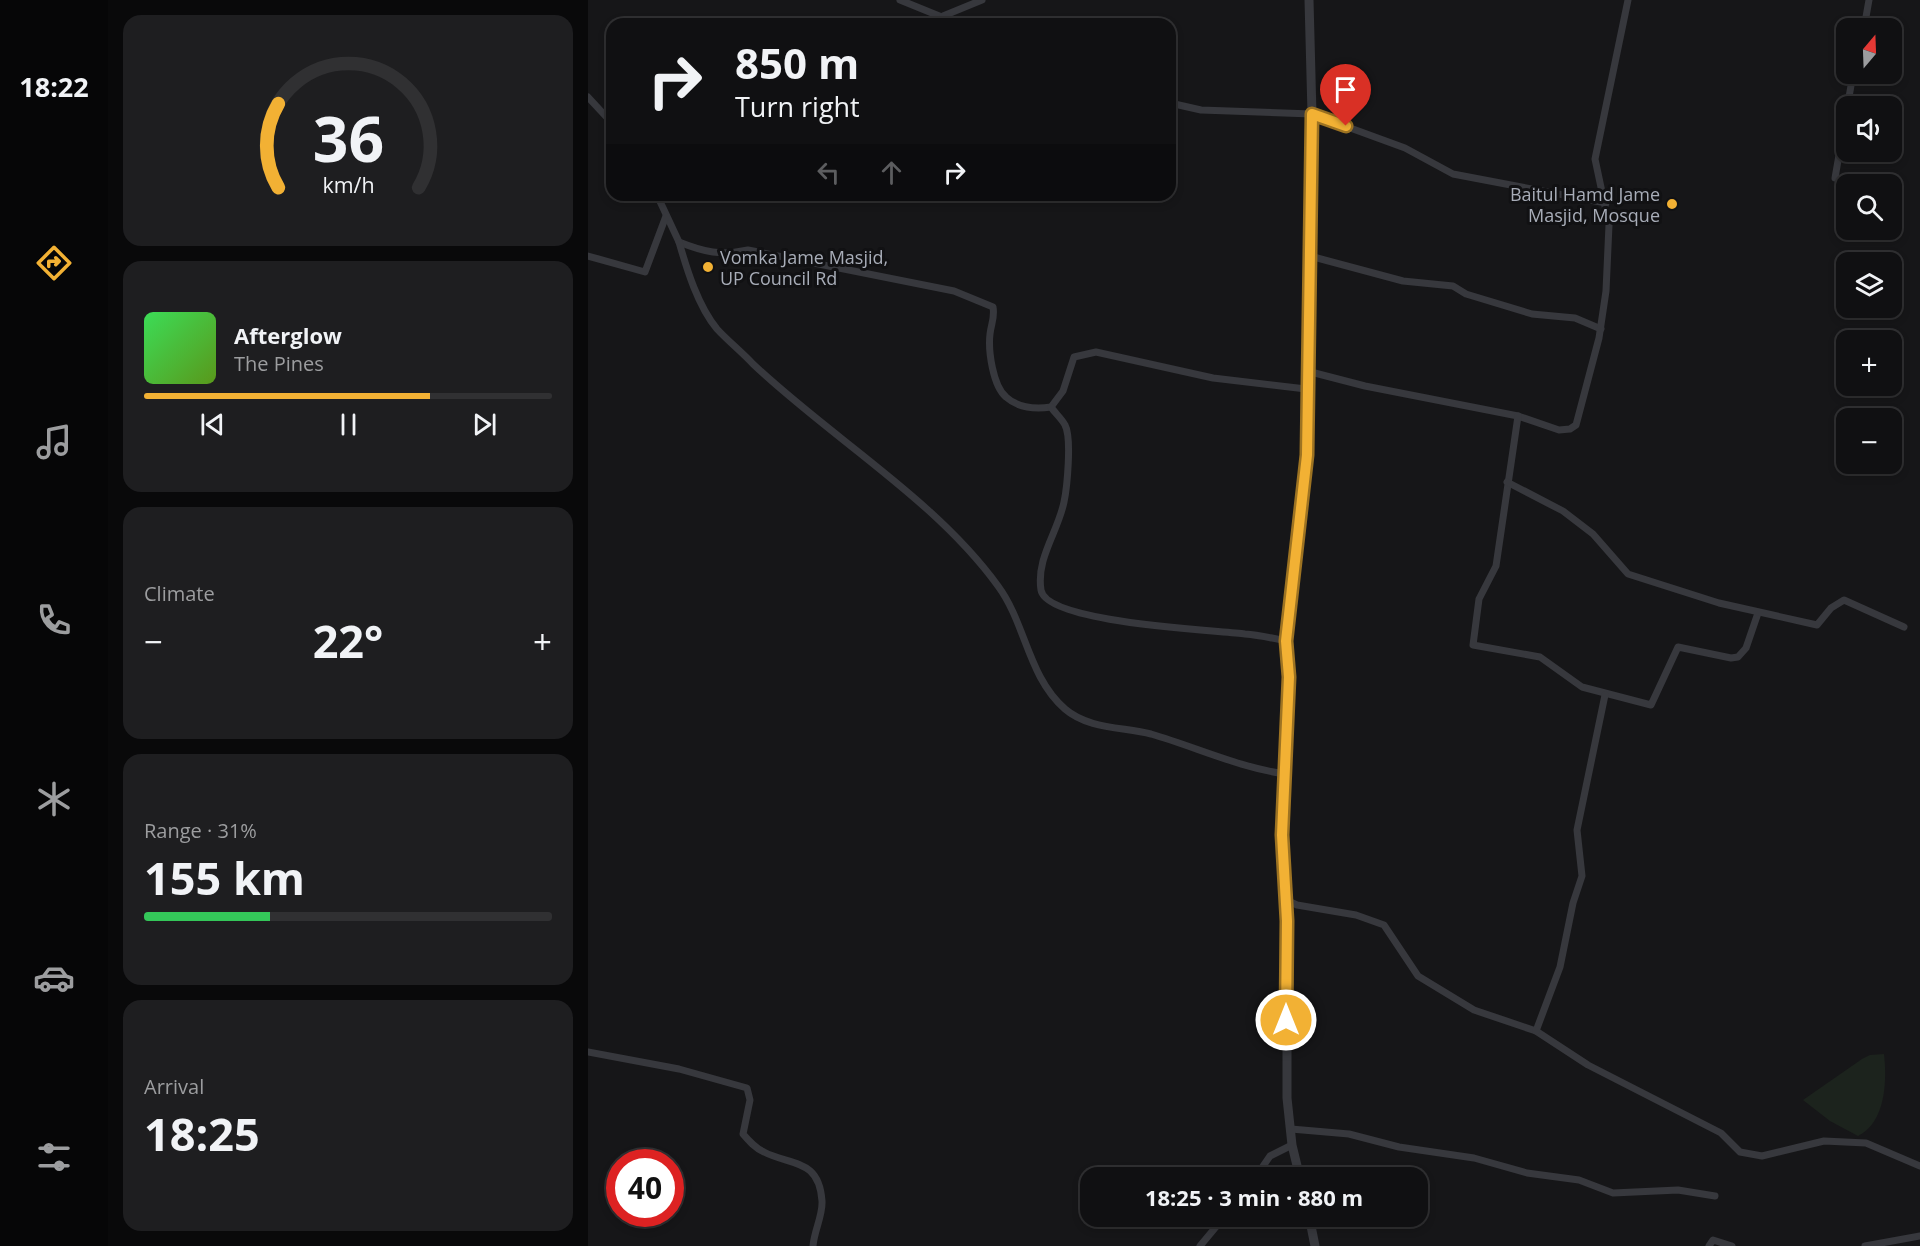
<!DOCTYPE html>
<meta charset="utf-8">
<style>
body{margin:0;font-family:"Open Sans",sans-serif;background:#1e1e20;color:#f1f3f6;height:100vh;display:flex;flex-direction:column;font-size:22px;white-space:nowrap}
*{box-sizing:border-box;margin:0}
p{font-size:20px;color:#9c9d9f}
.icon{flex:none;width:33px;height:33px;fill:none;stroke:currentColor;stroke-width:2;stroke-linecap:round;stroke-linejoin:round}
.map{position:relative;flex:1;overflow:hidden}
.drawer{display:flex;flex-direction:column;gap:15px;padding:15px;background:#09090a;width:480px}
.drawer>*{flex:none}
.guide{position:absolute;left:18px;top:18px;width:570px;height:183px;border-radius:18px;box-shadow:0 3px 9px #0003,0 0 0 2px #303032;background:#101012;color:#f1f3f6;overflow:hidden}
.needle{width:39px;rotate:19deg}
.tools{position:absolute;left:1248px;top:18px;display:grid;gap:12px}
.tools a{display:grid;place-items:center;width:66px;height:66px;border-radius:12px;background:#101012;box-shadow:0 3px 9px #0003,0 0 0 2px #303032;font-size:30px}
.speed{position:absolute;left:18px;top:1149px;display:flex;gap:12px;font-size:30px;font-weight:700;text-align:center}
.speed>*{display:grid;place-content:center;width:78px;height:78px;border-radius:50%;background:#101012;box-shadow:0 3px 9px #0003,0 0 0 2px #303032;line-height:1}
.speed .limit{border:9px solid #d22;background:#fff;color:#111}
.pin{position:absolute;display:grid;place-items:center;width:51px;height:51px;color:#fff;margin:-62px -26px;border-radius:50% 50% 50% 0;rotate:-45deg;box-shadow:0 0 6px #0007}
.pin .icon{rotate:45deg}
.me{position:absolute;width:66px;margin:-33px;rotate:0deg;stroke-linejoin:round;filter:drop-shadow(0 0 4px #0008)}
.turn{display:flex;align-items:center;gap:21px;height:126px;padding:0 30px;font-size:27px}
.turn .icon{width:78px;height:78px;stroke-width:2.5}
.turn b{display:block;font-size:42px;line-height:51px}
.lanes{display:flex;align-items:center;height:57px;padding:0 30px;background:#0003;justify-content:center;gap:30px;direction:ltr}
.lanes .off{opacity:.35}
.big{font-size:45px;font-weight:700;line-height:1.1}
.drawer .tile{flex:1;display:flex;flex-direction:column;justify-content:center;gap:9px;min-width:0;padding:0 21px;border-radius:18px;background:#1e1e20}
.drawer .dial{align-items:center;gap:0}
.dial svg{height:156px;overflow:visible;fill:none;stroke:#303032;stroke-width:7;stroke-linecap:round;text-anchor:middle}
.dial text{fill:#f1f3f6;stroke:none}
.song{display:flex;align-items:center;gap:18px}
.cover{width:72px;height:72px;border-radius:9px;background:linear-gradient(135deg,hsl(130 70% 55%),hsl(90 70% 35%))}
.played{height:6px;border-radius:3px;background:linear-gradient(90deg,#f2b134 70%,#303032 70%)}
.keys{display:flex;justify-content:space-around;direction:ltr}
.heat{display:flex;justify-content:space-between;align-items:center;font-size:33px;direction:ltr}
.charge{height:9px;border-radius:4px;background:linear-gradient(90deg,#34c759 31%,#303032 0)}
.trip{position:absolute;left:492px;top:1167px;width:348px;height:60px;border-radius:18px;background:#101012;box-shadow:0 3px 9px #0003,0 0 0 2px #303032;font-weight:700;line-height:60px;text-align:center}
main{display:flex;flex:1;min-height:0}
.tabs{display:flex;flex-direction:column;width:108px;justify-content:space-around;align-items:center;background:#060607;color:#9c9d9f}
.tabs .icon{width:42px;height:42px}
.tabs .on{color:#f2b134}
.tabs b{font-size:27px;color:#f1f3f6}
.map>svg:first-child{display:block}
.green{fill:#1c231d}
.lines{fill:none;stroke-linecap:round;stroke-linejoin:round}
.minor{stroke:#37383d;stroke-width:7}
.tertiary{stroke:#37383d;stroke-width:9}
.route-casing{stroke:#9d7322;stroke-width:15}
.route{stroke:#f2b134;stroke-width:10}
.poi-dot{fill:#f2b134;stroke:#111113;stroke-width:2}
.labels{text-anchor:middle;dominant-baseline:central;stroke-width:6;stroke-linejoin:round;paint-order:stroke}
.poi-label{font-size:18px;fill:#a8adb8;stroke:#111113;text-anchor:end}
</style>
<main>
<nav class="tabs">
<b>18:22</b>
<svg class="icon on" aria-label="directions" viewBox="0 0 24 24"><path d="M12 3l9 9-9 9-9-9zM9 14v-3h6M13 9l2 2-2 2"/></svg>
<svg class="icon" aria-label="music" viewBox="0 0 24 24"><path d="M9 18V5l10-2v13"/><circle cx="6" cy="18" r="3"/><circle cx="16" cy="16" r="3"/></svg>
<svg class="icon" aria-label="phone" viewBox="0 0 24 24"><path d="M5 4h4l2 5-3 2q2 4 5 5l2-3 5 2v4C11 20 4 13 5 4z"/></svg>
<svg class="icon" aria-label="climate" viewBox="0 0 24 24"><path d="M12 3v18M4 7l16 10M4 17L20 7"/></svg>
<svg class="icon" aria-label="car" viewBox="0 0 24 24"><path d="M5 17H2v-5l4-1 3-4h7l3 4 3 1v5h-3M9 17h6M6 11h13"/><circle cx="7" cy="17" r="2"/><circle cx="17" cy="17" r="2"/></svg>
<svg class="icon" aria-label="filters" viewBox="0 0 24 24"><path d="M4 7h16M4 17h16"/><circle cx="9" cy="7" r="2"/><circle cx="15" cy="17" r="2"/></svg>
</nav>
<section class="drawer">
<div class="tile dial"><svg viewBox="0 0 100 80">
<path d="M14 69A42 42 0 1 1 86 69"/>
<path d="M14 69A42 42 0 0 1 14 26" stroke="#f2b134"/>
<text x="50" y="56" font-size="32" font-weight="700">36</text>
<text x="50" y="72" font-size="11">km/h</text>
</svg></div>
<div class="tile">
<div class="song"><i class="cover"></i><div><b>Afterglow</b><p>The Pines</p></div></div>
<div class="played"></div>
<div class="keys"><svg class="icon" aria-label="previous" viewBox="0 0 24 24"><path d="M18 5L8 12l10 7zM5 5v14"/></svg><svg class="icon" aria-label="pause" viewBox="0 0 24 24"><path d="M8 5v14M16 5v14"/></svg><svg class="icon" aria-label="next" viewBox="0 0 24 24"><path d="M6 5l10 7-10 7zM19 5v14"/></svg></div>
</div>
<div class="tile"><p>Climate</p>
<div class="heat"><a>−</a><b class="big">22°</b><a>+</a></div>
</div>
<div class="tile"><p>Range · 31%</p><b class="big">155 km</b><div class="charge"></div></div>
<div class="tile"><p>Arrival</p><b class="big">18:25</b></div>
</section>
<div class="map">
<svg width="1332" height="1246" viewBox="0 0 1332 1246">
<rect width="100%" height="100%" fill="#161618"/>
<path class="green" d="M 1296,1054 C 1299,1080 1298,1122 1270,1136 L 1242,1121 L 1215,1100 L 1274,1059 L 1282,1055 Z"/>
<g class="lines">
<g class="minor">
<path d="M 312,0 L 371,24"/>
<path d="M 355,16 L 394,0"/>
<path d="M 1276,28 L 1281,0"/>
<path d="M 0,97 L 24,123"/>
<path d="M 582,103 L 613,110 L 724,114 L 817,148 L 865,174 L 1018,203"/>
<path d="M 1247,178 L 1265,74"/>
<path d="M 69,195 L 91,242 C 116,252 133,256 160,250 L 366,291 L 405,307 C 407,318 403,324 402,334 C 400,351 405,386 418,397 C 430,408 448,409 463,407 L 475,391 L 486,357 L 508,352 L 625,378 L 718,389"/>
<path d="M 91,242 C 99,270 110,306 129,329 C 140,341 154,352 165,364 C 243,438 347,499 410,586 C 438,624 440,677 477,709 C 500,729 535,727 563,734 C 608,747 652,768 698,774"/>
<path d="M 0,256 L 57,272 L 78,216"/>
<path d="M 722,256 L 815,281 L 865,286 L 878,294 L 944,314 L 987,318 L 1013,329"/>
<path d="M 719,371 L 777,386 L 930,416 L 971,430 L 982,429 L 988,425 L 1011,338 L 1018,291 L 1021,225 L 1007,159 L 1040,0"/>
<path d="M 463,407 C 467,413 474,419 477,425 C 484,438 479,488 476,502 C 470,532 448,558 453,590 C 458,623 626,630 657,634 C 671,635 684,638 698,641"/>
<path d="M 930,416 L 908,566 L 891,599 L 885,645 L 952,657 L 994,687 L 1063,705 L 1090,647 L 1143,658 L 1150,657 L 1158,648 L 1170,613"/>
<path d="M 919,482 L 975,511 L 1005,534 L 1040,574 L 1131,603 L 1229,625 L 1243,608 L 1256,600 L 1316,627"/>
<path d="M 696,899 L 709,905 L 768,915 L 796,925 L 830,976 L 886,1010 L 948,1031 L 1000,1065 L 1133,1133 L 1152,1152 L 1174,1156 L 1236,1141 L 1278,1143 L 1332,1166"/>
<path d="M 948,1031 L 972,967 L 985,903 L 994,876 L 989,830 L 1017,695"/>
<path d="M 0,1052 L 91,1069 L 159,1088 L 162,1100 L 155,1134 C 161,1141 167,1148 176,1152 C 203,1166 231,1158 234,1201 C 235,1215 226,1231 225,1246"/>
<path d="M 703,1129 L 761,1134 L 811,1147 L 886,1158 L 939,1173 L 991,1180 L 1025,1193 L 1090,1190 L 1127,1196"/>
<path d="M 667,1178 L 682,1156 L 704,1145"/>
<path d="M 612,1246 L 637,1216"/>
<path d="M 1121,1246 L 1125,1240 L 1144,1246"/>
<path d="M 1277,1246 L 1332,1236"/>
</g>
<g class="tertiary">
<path d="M 712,1178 L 704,1145 L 699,1098 L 699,921 L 694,835 L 701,677 L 698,641 L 719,455 L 724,114 L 721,0"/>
<path d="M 721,1216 L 727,1246"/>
</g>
</g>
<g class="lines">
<g class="route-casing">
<path id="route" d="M 698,1020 L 699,921 L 694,835 L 701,677 L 698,641 L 719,455 L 724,114 L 758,126"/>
</g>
<use href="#route" class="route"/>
</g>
<g class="poi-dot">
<circle cx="1084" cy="204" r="6"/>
<circle cx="120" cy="267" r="6"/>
</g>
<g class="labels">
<g class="poi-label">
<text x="1072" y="194">Baitul Hamd Jame<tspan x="1072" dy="21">Masjid, Mosque</tspan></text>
<text x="132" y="257" text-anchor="start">Vomka Jame Masjid,<tspan x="132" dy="21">UP Council Rd</tspan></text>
</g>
</g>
</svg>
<div class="tools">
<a><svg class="needle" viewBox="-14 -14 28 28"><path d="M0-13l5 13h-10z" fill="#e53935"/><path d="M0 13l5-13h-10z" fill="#9c9d9f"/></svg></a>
<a><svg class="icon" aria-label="sound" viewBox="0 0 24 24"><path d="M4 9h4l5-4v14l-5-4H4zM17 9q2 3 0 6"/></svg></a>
<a><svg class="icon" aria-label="search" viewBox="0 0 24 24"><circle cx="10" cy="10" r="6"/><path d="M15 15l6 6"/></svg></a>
<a><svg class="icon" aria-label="layers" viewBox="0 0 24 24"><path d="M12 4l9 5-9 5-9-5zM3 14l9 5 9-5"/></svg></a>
<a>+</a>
<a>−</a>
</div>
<div class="speed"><div class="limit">40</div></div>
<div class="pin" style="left:758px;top:126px;background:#d93025"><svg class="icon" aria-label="arrive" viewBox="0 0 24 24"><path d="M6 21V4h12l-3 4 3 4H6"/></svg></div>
<svg class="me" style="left:698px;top:1020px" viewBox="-20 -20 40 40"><circle r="17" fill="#f2b134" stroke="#fff" stroke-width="3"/><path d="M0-11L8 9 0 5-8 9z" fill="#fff"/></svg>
<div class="trip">18:25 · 3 min · 880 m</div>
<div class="guide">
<div class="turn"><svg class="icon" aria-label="right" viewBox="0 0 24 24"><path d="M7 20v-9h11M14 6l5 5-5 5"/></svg><div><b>850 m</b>Turn right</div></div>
<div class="lanes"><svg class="icon off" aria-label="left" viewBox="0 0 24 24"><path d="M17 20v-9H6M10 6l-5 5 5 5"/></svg><svg class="icon off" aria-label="ahead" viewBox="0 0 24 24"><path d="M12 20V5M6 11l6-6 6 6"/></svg><svg class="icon" aria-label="right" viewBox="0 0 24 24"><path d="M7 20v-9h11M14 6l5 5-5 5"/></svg></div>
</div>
</div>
</main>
